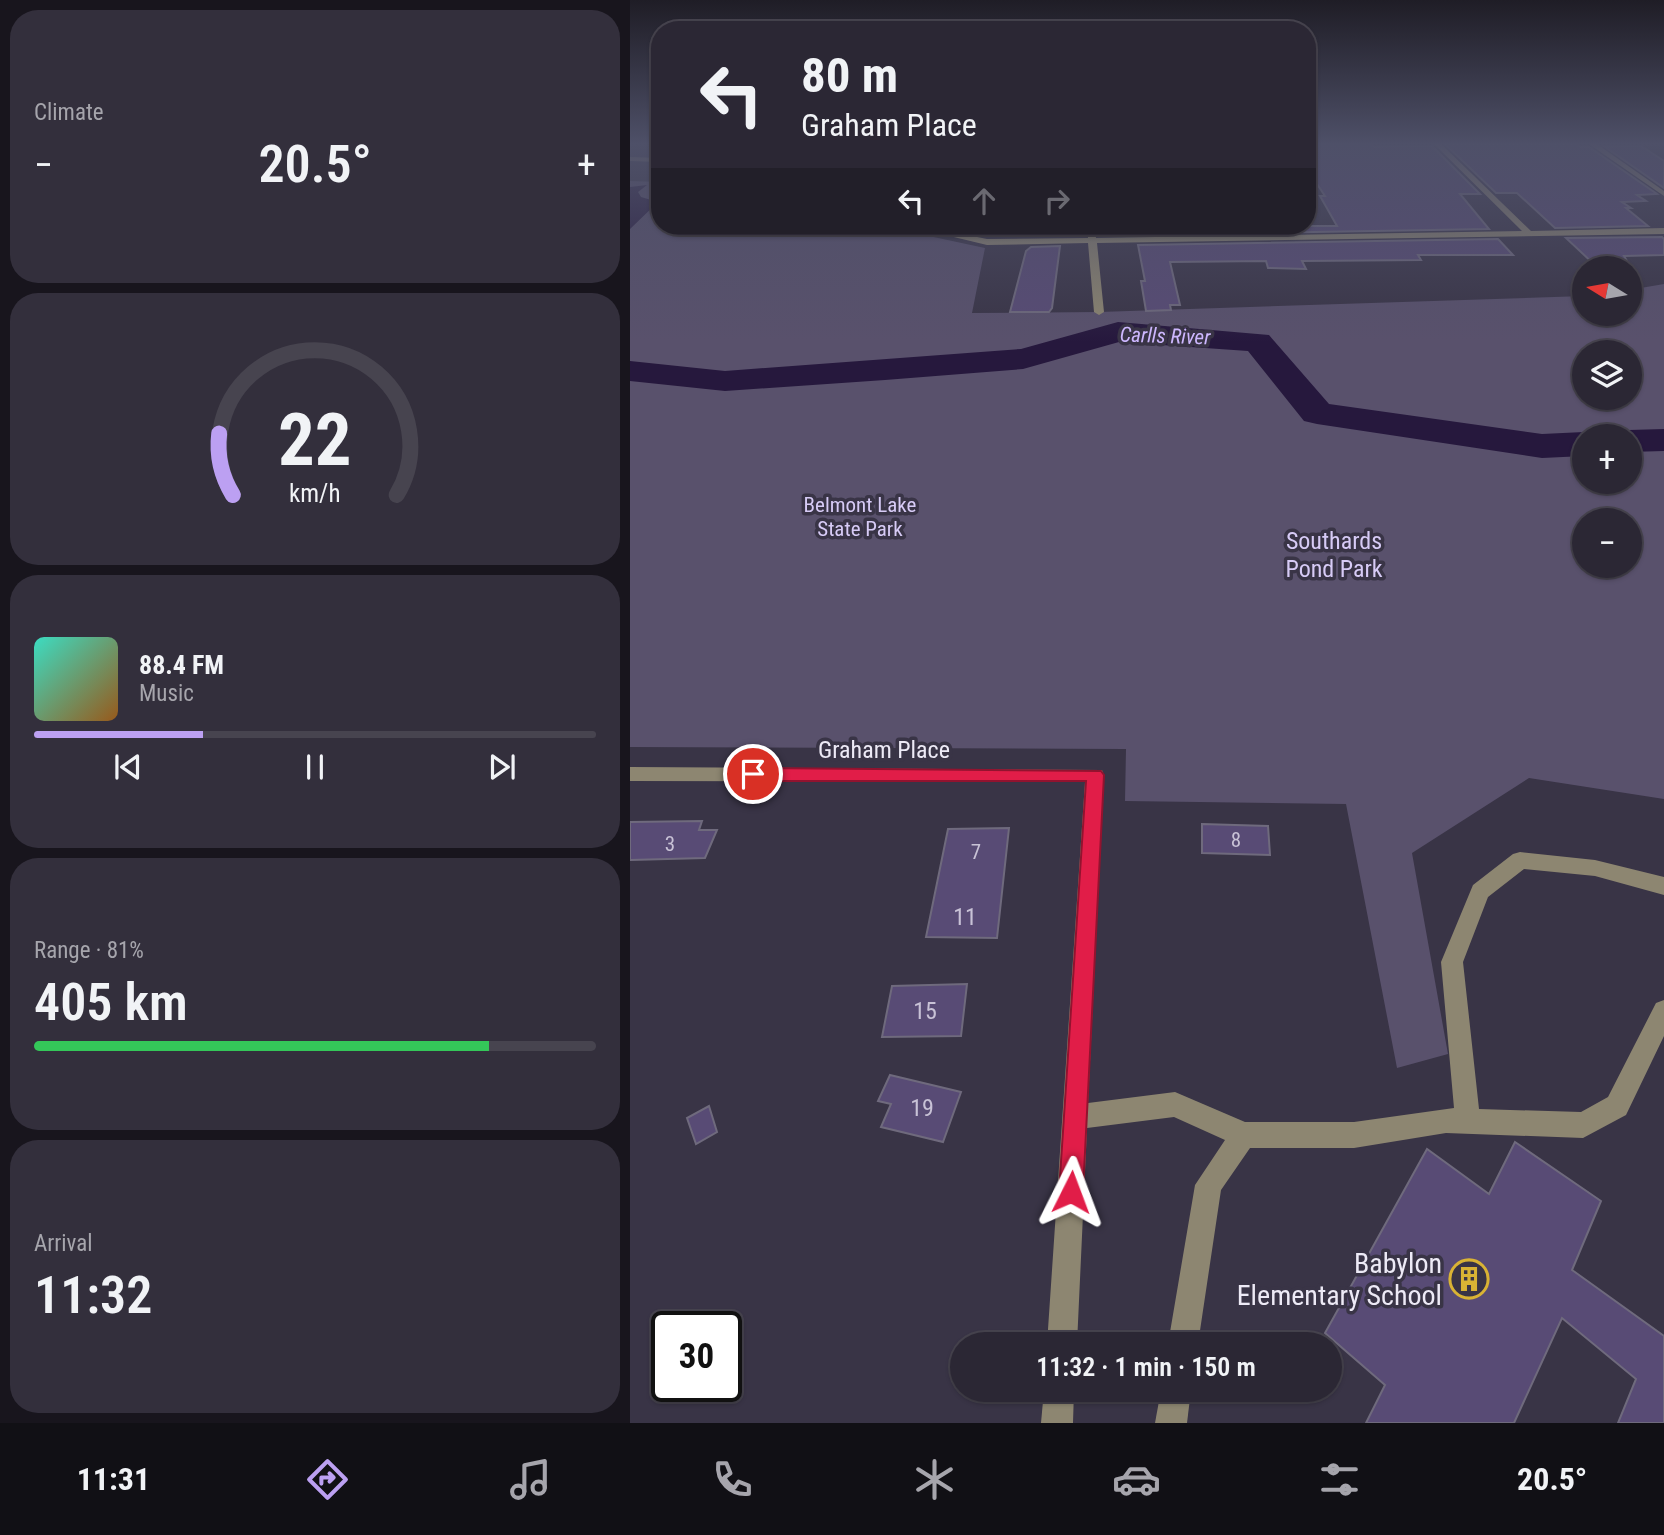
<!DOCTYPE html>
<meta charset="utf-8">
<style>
body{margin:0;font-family:"Roboto Condensed",sans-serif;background:#332f3c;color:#f1f3f6;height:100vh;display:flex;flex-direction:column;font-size:26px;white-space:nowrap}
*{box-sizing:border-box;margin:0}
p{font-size:23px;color:#a6a5ac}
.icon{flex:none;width:38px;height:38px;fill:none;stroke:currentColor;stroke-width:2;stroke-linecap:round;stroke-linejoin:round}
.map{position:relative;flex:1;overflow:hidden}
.sheet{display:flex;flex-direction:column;gap:10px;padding:10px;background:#18151d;width:630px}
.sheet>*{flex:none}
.banner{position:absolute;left:21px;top:21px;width:665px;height:214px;border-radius:28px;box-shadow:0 2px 5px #0004,0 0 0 2px #47444f;background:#2b2734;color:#f1f3f6;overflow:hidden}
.needle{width:46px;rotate:281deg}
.controls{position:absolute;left:942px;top:256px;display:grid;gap:14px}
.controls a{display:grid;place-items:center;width:70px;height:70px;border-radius:50%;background:#2b2734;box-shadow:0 2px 5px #0004,0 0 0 2px #47444f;font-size:35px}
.speed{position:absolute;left:21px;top:1311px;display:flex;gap:14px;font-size:35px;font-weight:700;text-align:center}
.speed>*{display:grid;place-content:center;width:91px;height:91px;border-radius:50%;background:#2b2734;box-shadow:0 2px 5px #0004,0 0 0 2px #47444f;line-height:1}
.speed .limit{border:4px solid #111;border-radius:10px;background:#fff;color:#111}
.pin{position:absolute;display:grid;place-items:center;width:60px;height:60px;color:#fff;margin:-30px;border:4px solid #fff;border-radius:50%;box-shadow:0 2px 7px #0007}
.me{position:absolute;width:77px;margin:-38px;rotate:3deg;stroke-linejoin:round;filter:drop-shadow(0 0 5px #0008)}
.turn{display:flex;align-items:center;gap:24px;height:147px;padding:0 35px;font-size:32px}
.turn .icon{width:91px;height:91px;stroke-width:2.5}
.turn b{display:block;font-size:49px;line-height:60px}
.lanes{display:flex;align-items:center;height:66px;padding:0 35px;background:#0003;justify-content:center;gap:35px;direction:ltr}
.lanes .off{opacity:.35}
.big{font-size:52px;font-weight:600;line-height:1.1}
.sheet .widget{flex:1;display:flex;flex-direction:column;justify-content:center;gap:10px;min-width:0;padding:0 24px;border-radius:28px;background:#332f3c}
.sheet .dial{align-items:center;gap:0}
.dial svg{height:182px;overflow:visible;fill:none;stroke:#47444f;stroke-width:7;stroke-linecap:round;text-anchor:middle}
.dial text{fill:#f1f3f6;stroke:none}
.song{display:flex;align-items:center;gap:21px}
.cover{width:84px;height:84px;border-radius:10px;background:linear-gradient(135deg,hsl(170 70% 55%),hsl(30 70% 35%))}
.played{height:7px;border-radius:4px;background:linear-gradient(90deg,#bca0f2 30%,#47444f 30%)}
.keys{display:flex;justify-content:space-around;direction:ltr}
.heat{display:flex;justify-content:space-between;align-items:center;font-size:38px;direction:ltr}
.charge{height:10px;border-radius:5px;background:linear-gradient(90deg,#34c759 81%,#47444f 0)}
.trip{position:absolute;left:320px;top:1332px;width:392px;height:70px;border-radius:35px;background:#2b2734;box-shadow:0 2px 5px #0004,0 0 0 2px #47444f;font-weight:600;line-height:70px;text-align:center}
.menu{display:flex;height:112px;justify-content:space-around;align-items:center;background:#111015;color:#a6a5ac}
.menu .icon{width:49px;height:49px}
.menu .active{color:#bca0f2}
.menu b{font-size:32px;color:#f1f3f6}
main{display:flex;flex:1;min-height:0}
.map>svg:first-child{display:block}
.green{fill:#59516c;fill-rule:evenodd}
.water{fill:#26183d}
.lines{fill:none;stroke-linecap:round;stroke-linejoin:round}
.river{fill:#26183d;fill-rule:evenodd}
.building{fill:#584b75;stroke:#6f6a7d;stroke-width:2}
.minor{fill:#8d8671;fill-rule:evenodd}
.route{fill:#e11d48;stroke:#92132f;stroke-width:2}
.labels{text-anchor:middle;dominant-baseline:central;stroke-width:7;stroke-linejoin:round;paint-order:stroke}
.far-water-label{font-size:21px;font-style:italic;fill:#cdb7fe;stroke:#393446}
.far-park-label{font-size:21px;fill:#d7cbf6;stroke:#393446}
.number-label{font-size:21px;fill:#c8c2d6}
.park-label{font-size:24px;fill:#d7cbf6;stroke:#393446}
.street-label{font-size:24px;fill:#edeaf6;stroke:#393446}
.near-number-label{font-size:24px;fill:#c8c2d6}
.near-poi-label{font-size:28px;fill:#edeaf6;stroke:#393446;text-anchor:end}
</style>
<main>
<section class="sheet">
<div class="widget"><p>Climate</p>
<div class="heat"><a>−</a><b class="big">20.5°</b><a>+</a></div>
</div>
<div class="widget dial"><svg viewBox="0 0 100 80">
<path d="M14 69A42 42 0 1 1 86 69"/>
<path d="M14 69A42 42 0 0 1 8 42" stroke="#bca0f2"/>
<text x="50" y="56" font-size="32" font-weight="700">22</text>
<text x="50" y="72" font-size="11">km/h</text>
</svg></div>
<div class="widget">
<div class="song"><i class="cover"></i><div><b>88.4 FM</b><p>Music</p></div></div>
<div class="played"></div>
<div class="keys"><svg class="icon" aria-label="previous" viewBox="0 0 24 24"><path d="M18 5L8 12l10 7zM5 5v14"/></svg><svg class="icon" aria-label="pause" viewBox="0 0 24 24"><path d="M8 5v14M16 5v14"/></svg><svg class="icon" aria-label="next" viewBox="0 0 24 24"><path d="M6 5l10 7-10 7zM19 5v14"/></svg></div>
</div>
<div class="widget"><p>Range · 81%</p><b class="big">405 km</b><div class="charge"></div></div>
<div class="widget"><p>Arrival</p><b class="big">11:32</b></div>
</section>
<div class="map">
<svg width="1034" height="1423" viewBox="0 0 1034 1423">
<rect width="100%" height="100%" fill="#393446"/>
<path class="green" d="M 0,181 L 30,182 L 30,226 L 252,226 L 355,248 L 342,313 L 469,312 L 954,296 L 954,313 L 999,313 L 999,290 L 1034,284 L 1034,799 L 899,778 L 782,853 L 818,1054 L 767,1068 L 716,804 L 495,801 L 496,749 L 0,747 ZM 954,352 L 999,352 L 999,397 L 954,397 ZM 954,436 L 999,436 L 999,481 L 954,481 ZM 954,520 L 999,520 L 999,565 L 954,565 Z"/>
<path class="water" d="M 17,185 L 8,192 L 11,197 L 28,202 L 0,229 L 0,187 Z"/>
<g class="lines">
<g class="river">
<path d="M 488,322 L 639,335 L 699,404 L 912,434 L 954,432 L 967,436 L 954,436 L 954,456 L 912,458 L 687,424 L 674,421 L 618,351 L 489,342 L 393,369 L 255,380 L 95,391 L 0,381 L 0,361 L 95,371 L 391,349 Z"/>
<path d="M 1034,429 L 1034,451 L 999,452 L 999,436 L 983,436 L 999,430 Z"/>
</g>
</g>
<g class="building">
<path d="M 677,142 L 740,142 L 744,147 L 802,146 L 850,194 L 830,194 L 859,229 L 507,235 L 506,226 L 707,226 L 690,196 L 695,196 L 677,169 Z"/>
<path d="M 945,143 L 951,147 L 959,147 L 1027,194 L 1007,195 L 1016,201 L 992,202 L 1001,208 L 996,208 L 1018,226 L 925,228 L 887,193 L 866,193 L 816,145 Z"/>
<path d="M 1011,146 L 1034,161 L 1034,188 L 975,147 Z"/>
<path d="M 1032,237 L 1034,239 L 1034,255 L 994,256 L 1000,266 L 967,267 L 936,238 Z"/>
<path d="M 868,239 L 883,255 L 788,255 L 791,260 L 672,261 L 676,269 L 638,268 L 636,261 L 540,262 L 550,305 L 540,305 L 541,310 L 516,311 L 511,281 L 515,281 L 508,245 Z"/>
<path d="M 430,246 L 422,308 L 419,312 L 380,312 L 396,251 L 401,247 Z"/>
<path d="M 72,821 L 69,830 L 87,830 L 75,858 L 0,860 L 0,822 Z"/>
<path d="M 572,824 L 638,826 L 640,855 L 572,853 Z"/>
<path d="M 379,828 L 367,938 L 296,937 L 318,829 Z"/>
<path d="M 337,984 L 331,1036 L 252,1037 L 262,986 Z"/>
<path d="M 260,1075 L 331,1092 L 313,1142 L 251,1127 L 261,1104 L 248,1101 Z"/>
<path d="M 79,1106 L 87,1132 L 66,1144 L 57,1118 Z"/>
<path d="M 885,1142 L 971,1201 L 942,1270 L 1034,1336 L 1034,1423 L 988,1423 L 1006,1379 L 932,1318 L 884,1423 L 736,1423 L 755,1385 L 695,1333 L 797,1149 L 859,1194 Z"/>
</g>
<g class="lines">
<g class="minor">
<path d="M 802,142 L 809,142 L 901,231 L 1034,228 L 1034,234 L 467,243 L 474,312 L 469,315 L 464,312 L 458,243 L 357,245 L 278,226 L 293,226 L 357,239 L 458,238 L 457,226 L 465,226 L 466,238 L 892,231 Z"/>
<path d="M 956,142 L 964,142 L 1034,191 L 1034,196 Z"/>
<path d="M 0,157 L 30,158 L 30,162 L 0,161 Z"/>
<path d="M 0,767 L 472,770 L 474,775 L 458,1103 L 545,1092 L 615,1122 L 724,1122 L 824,1108 L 811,962 L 843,885 L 883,854 L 890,852 L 965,860 L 1034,877 L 1034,895 L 965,876 L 894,869 L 858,897 L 833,962 L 849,1109 L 951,1112 L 978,1097 L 1026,1003 L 1034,1000 L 1034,1036 L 996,1115 L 953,1138 L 816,1133 L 724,1148 L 620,1148 L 591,1190 L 568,1344 L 538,1344 L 565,1185 L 595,1140 L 544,1117 L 457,1128 L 447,1344 L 417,1344 L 455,782 L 0,781 Z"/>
<path d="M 414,1390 L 444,1390 L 443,1423 L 411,1423 Z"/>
<path d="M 531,1390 L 561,1390 L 557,1423 L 525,1423 Z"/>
</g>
</g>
<linearGradient id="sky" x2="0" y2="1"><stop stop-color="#1f1d26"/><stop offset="0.42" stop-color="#4e5068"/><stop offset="1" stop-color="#4e5068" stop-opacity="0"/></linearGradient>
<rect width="1034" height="342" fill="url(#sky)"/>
<path class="route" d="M 123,768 L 471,771 L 474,775 L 453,1192 L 449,1201 L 441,1205 L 432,1201 L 429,1192 L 456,781 L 123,781 L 117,779 L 115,774 L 117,770 Z"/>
<defs>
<g id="building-ring" transform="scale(2.0125)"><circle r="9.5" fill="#393446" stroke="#d9b334" stroke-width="1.5"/><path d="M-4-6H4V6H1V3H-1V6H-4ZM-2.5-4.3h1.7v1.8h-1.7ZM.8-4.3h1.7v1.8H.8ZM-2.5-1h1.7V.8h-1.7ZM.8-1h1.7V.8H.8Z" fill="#d9b334"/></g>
</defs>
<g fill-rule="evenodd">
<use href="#building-ring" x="839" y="1279"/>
</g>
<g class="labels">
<g class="far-water-label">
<text transform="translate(535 336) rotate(2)">Carlls River</text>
</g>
<g class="far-park-label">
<text x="230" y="505">Belmont Lake<tspan x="230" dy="24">State Park</tspan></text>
</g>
<g class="number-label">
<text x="606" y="840">8</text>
<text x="40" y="844">3</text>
<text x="346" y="852">7</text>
</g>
<g class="park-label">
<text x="704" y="541">Southards<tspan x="704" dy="28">Pond Park</tspan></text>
</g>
<g class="street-label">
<text x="254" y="750">Graham Place</text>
</g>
<g class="near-number-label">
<text x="335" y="917">11</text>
<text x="295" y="1011">15</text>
<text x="292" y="1108">19</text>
</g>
<g class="near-poi-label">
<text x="812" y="1263">Babylon<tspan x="812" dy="32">Elementary School</tspan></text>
</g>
</g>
</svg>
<div class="controls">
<a><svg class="needle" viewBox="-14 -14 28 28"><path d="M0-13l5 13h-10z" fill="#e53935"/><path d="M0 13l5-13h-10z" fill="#a6a5ac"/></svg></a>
<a><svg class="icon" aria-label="layers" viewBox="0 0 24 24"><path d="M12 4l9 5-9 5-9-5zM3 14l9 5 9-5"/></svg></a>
<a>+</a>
<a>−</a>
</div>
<div class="speed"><div class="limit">30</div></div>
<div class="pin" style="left:123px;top:774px;background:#d93025"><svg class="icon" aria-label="arrive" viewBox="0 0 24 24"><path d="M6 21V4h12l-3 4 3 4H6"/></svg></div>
<svg class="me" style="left:441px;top:1192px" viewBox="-20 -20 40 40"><path d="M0-17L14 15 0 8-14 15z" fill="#e11d48" stroke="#fff" stroke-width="4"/></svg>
<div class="trip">11:32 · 1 min · 150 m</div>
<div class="banner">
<div class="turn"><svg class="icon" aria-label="left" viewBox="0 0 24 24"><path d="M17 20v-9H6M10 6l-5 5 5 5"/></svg><div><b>80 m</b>Graham Place</div></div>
<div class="lanes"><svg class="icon" aria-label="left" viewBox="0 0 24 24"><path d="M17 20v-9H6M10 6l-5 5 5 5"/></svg><svg class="icon off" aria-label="ahead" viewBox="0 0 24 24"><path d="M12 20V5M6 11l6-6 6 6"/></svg><svg class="icon off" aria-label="right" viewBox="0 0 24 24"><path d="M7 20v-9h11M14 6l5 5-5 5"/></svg></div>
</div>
</div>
</main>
<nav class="menu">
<b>11:31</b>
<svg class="icon active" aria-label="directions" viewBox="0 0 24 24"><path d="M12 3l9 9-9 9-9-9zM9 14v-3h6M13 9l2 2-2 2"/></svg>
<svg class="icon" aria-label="music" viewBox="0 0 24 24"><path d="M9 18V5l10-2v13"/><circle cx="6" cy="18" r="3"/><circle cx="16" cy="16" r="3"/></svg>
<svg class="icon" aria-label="phone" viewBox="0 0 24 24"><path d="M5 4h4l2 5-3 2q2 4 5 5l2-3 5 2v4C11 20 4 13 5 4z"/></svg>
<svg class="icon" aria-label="climate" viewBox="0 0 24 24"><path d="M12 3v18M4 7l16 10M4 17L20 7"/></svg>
<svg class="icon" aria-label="car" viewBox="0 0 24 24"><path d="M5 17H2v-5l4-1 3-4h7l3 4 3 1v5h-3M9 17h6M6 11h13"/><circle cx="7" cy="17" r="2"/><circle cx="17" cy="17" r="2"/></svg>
<svg class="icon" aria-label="filters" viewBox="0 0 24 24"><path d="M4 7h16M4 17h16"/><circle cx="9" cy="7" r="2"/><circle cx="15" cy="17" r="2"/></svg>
<b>20.5°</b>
</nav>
